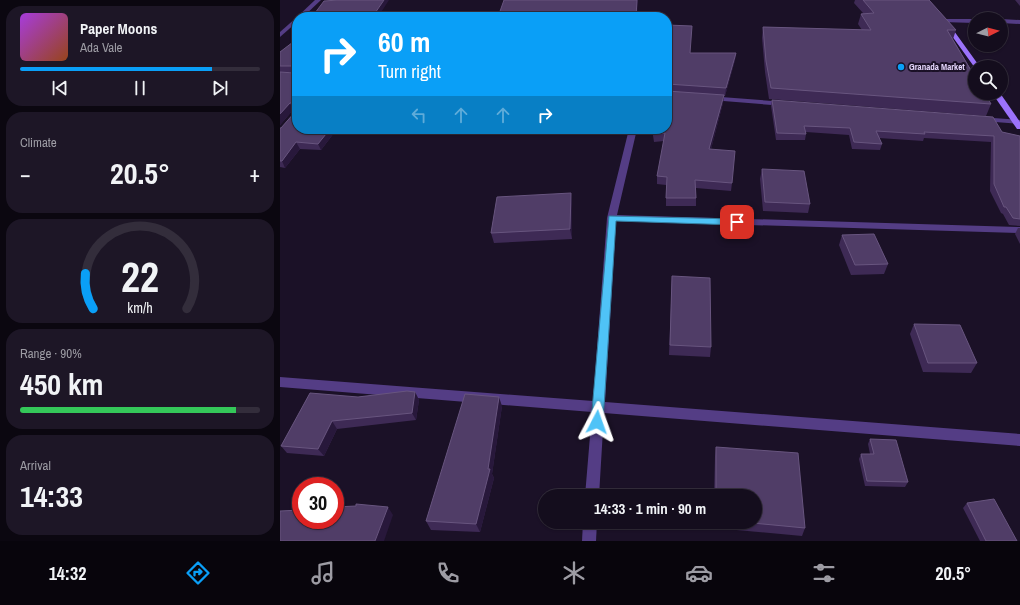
<!DOCTYPE html>
<meta charset="utf-8">
<style>
body{margin:0;font-family:"Archivo Narrow",sans-serif;background:#1d1626;color:#f1f3f6;height:100vh;display:flex;flex-direction:column;font-size:15px;white-space:nowrap}
*{box-sizing:border-box;margin:0}
p{font-size:13px;color:#9d9ca4}
.icon{flex:none;width:22px;height:22px;fill:none;stroke:currentColor;stroke-width:2;stroke-linecap:round;stroke-linejoin:round}
.map{position:relative;flex:1;overflow:hidden}
.sheet{display:flex;flex-direction:column;gap:6px;padding:6px;background:#0b0710;width:280px}
.sheet>*{flex:none}
.guide{position:absolute;left:12px;top:12px;width:380px;height:122px;border-radius:16px;box-shadow:0 1px 3px #0004,0 0 0 1px #332d3b;background:#0a9ff7;color:#fff;overflow:hidden}
.needle{width:26px;rotate:84deg}
.tools{position:absolute;left:688px;top:12px;display:grid;gap:8px}
.tools a{display:grid;place-items:center;width:40px;height:40px;border-radius:50%;background:#140d1d;box-shadow:0 1px 3px #0004,0 0 0 1px #332d3b;font-size:20px}
.speed{position:absolute;left:12px;top:477px;display:flex;gap:8px;font-size:20px;font-weight:700;text-align:center}
.speed>*{display:grid;place-content:center;width:52px;height:52px;border-radius:50%;background:#140d1d;box-shadow:0 1px 3px #0004,0 0 0 1px #332d3b;line-height:1}
.speed .limit{border:6px solid #d22;background:#fff;color:#111}
.pin{position:absolute;display:grid;place-items:center;width:34px;height:34px;color:#fff;margin:-17px;border-radius:8px;box-shadow:0 2px 6px #0006}
.me{position:absolute;width:44px;margin:-22px;rotate:4deg;stroke-linejoin:round;filter:drop-shadow(0 0 3px #0008)}
.turn{display:flex;align-items:center;gap:14px;height:84px;padding:0 20px;font-size:18px}
.turn .icon{width:52px;height:52px;stroke-width:2.5}
.turn b{display:block;font-size:28px;line-height:34px}
.lanes{display:flex;align-items:center;height:38px;padding:0 20px;background:#0003;justify-content:center;gap:20px;direction:ltr}
.lanes .off{opacity:.35}
.big{font-size:30px;font-weight:700;line-height:1.1}
.sheet .card{flex:1;display:flex;flex-direction:column;justify-content:center;gap:6px;min-width:0;padding:0 14px;border-radius:16px;background:#1d1626}
.sheet .dial{align-items:center;gap:0}
.dial svg{height:104px;overflow:visible;fill:none;stroke:#332d3b;stroke-width:7;stroke-linecap:round;text-anchor:middle}
.dial text{fill:#f1f3f6;stroke:none}
.song{display:flex;align-items:center;gap:12px}
.cover{width:48px;height:48px;border-radius:6px;background:linear-gradient(135deg,hsl(280 70% 55%),hsl(20 70% 35%))}
.played{height:4px;border-radius:2px;background:linear-gradient(90deg,#0a9ff7 80%,#332d3b 80%)}
.keys{display:flex;justify-content:space-around;direction:ltr}
.heat{display:flex;justify-content:space-between;align-items:center;font-size:22px;direction:ltr}
.charge{height:6px;border-radius:3px;background:linear-gradient(90deg,#34c759 90%,#332d3b 0)}
.trip{position:absolute;left:258px;top:489px;width:224px;height:40px;border-radius:20px;background:#140d1d;box-shadow:0 1px 3px #0004,0 0 0 1px #332d3b;font-weight:700;line-height:40px;text-align:center}
.dock{display:flex;height:64px;justify-content:space-around;align-items:center;background:#08050c;color:#9d9ca4}
.dock .icon{width:28px;height:28px}
.dock .active{color:#0a9ff7}
.dock b{font-size:18px;color:#f1f3f6}
main{display:flex;flex:1;min-height:0}
.map>svg:first-child{display:block}
.lines{fill:none;stroke-linecap:round;stroke-linejoin:round}
.lane{fill:#543d85;fill-rule:evenodd}
.street{fill:#543d85;fill-rule:evenodd}
.secondary{fill:#9b72fb;fill-rule:evenodd}
.wall{fill:#3e2a55}
.shaded-wall{fill:#28183b}
.building{fill:#503d67;stroke:#68557f}
.route{fill:#4fc3f7;stroke:#337fa1}
.poi-dot{fill:#0a9ff7;stroke:#1b1127;stroke-width:1.5}
.labels{text-anchor:middle;dominant-baseline:central;stroke-width:4;stroke-linejoin:round;paint-order:stroke}
.far-poi-label{font-size:9px;font-weight:bold;fill:#e7d8fe;stroke:#1b1127;text-anchor:start}
</style>
<main>
<section class="sheet">
<div class="card">
<div class="song"><i class="cover"></i><div><b>Paper Moons</b><p>Ada Vale</p></div></div>
<div class="played"></div>
<div class="keys"><svg class="icon" aria-label="previous" viewBox="0 0 24 24"><path d="M18 5L8 12l10 7zM5 5v14"/></svg><svg class="icon" aria-label="pause" viewBox="0 0 24 24"><path d="M8 5v14M16 5v14"/></svg><svg class="icon" aria-label="next" viewBox="0 0 24 24"><path d="M6 5l10 7-10 7zM19 5v14"/></svg></div>
</div>
<div class="card"><p>Climate</p>
<div class="heat"><a>−</a><b class="big">20.5°</b><a>+</a></div>
</div>
<div class="card dial"><svg viewBox="0 0 100 80">
<path d="M14 69A42 42 0 1 1 86 69"/>
<path d="M14 69A42 42 0 0 1 8 42" stroke="#0a9ff7"/>
<text x="50" y="56" font-size="32" font-weight="700">22</text>
<text x="50" y="72" font-size="11">km/h</text>
</svg></div>
<div class="card"><p>Range · 90%</p><b class="big">450 km</b><div class="charge"></div></div>
<div class="card"><p>Arrival</p><b class="big">14:33</b></div>
</section>
<div class="map">
<svg width="740" height="541" viewBox="0 0 740 541">
<rect width="100%" height="100%" fill="#1b1127"/>
<g class="lines">
<g class="lane">
<path d="M 664,19 L 695,19 L 695,23 L 662,22 L 661,21 Z"/>
<path d="M 721,19 L 740,20 L 740,24 L 721,23 Z"/>
</g>
<g class="street">
<path d="M 35,0 L 41,0 L 23,17 L 17,17 Z"/>
<path d="M 17,17 L 17,22 L 0,37 L 0,32 Z"/>
<path d="M 428,96 L 505,102 L 509,104 L 505,106 L 431,100 L 428,100 Z"/>
<path d="M 699,117 L 740,120 L 740,124 L 702,121 L 699,121 Z"/>
<path d="M 349,129 L 357,129 L 337,215 L 740,227 L 740,233 L 336,221 L 325,402 L 740,434 L 740,446 L 324,413 L 319,496 L 305,496 L 312,412 L 0,387 L 0,377 L 313,401 L 327,218 Z"/>
<path d="M 303,522 L 317,522 L 316,541 L 302,541 Z"/>
</g>
<g class="secondary">
<path d="M 665,24 L 669,24 L 700,67 L 695,67 L 695,68 L 664,25 Z"/>
<path d="M 712,93 L 720,93 L 740,122 L 740,129 L 737,129 Z"/>
</g>
</g>
<g class="wall">
<path d="M 575,0 L 649,0 L 676,30 L 673,39 L 711,104 L 706,116 L 489,99 L 485,72 L 482,38 L 483,27 L 582,30 L 578,24 L 581,14 L 583,13 L 574,3 Z"/>
<path d="M 735,0 L 740,0 L 740,6 Z"/>
<path d="M 387,25 L 410,53 L 456,53 L 455,60 L 445,96 L 444,96 L 443,103 L 431,149 L 452,183 L 451,191 L 416,188 L 416,206 L 386,206 L 386,185 L 377,184 L 377,176 L 384,141 L 374,142 L 372,129 L 387,129 Z"/>
<path d="M 17,39 L 17,129 L 57,129 L 41,150 L 20,149 L 5,168 L 0,167 L 0,128 L 1,128 L 15,112 L 15,110 L 13,110 L 0,125 L 0,72 L 14,73 L 15,72 L 0,72 L 0,52 Z"/>
<path d="M 492,100 L 722,132 L 740,136 L 740,226 L 729,225 L 723,214 L 721,213 L 710,191 L 711,142 L 644,138 L 643,141 L 599,138 L 602,144 L 600,150 L 572,149 L 569,135 L 526,132 L 526,134 L 525,140 L 496,140 L 491,106 Z"/>
<path d="M 61,129 L 79,129 L 78,131 Z"/>
<path d="M 482,169 L 530,204 L 528,213 L 483,211 L 480,179 Z"/>
<path d="M 292,203 L 292,239 L 214,243 L 211,233 Z"/>
<path d="M 738,228 L 740,228 L 740,244 L 735,234 Z"/>
<path d="M 562,235 L 608,264 L 604,274 L 571,275 L 559,245 Z"/>
<path d="M 392,276 L 431,347 L 430,357 L 389,355 Z"/>
<path d="M 634,324 L 697,363 L 691,373 L 643,372 L 630,334 Z"/>
<path d="M 135,392 L 139,400 L 136,420 L 57,429 L 44,456 L 7,453 L 1,446 L 78,397 Z"/>
<path d="M 222,406 L 212,474 L 214,478 L 200,532 L 151,530 L 146,521 Z"/>
<path d="M 590,439 L 628,482 L 625,487 L 585,486 L 579,459 L 581,454 L 590,454 L 588,444 Z"/>
<path d="M 436,447 L 525,528 L 522,536 L 434,528 L 434,522 L 475,522 L 475,496 L 434,496 L 435,456 Z"/>
<path d="M 687,503 L 737,541 L 700,541 L 683,508 Z"/>
</g>
<g class="shaded-wall">
<path d="M 104,0 L 109,0 L 98,17 L 93,16 Z"/>
<path d="M 357,0 L 358,0 L 357,17 L 356,17 Z"/>
<path d="M 456,53 L 455,60 L 445,96 L 446,88 Z"/>
<path d="M 444,95 L 443,103 L 429,157 L 429,149 Z"/>
<path d="M 10,103 L 13,110 L 0,125 L 0,114 Z"/>
<path d="M 50,129 L 57,129 L 41,150 L 38,144 Z"/>
<path d="M 16,142 L 20,149 L 5,168 L 2,161 Z"/>
<path d="M 291,193 L 292,203 L 292,239 L 290,229 Z"/>
<path d="M 135,392 L 139,400 L 136,420 L 132,413 Z"/>
<path d="M 219,397 L 222,406 L 212,474 L 214,478 L 200,532 L 196,524 L 208,469 Z"/>
<path d="M 52,421 L 57,429 L 44,456 L 38,449 Z"/>
<path d="M 108,507 L 113,515 L 104,541 L 95,541 Z"/>
</g>
<g class="building">
<path d="M 58,0 L 104,0 L 93,16 L 160,17 L 32,17 L 44,1 Z"/>
<path d="M 224,0 L 357,0 L 356,17 L 218,17 Z"/>
<path d="M 583,0 L 649,0 L 676,30 L 667,30 L 695,77 L 695,93 L 705,93 L 711,104 L 491,88 L 486,61 L 483,27 L 591,30 L 581,14 L 594,13 Z"/>
<path d="M 387,25 L 412,26 L 410,53 L 456,53 L 446,88 L 387,84 Z"/>
<path d="M 17,39 L 17,129 L 50,129 L 38,144 L 16,142 L 2,161 L 0,161 L 0,128 L 1,128 L 15,112 L 15,103 L 10,103 L 0,114 L 0,72 L 14,73 L 16,72 L 14,66 L 0,66 L 0,52 Z"/>
<path d="M 387,91 L 444,95 L 429,149 L 455,151 L 452,183 L 415,180 L 416,198 L 386,198 L 387,177 L 377,176 L 385,133 L 374,134 L 373,129 L 387,129 Z"/>
<path d="M 492,100 L 713,117 L 722,132 L 740,136 L 740,219 L 733,218 L 726,207 L 724,207 L 714,184 L 714,136 L 644,132 L 645,134 L 596,131 L 602,144 L 574,142 L 570,128 L 524,126 L 526,134 L 497,133 Z"/>
<path d="M 482,169 L 524,171 L 530,204 L 485,202 Z"/>
<path d="M 291,193 L 290,229 L 211,233 L 217,197 Z"/>
<path d="M 594,234 L 608,264 L 575,265 L 562,235 Z"/>
<path d="M 392,276 L 430,278 L 431,347 L 390,345 Z"/>
<path d="M 634,324 L 680,325 L 697,363 L 648,363 Z"/>
<path d="M 127,391 L 135,392 L 132,413 L 52,421 L 38,449 L 1,446 L 30,393 L 78,397 Z"/>
<path d="M 185,394 L 219,397 L 208,469 L 210,469 L 196,524 L 146,521 Z"/>
<path d="M 590,439 L 616,440 L 628,482 L 587,481 L 581,454 L 594,454 Z"/>
<path d="M 436,447 L 518,453 L 525,528 L 462,522 L 475,522 L 475,496 L 436,496 Z"/>
<path d="M 714,499 L 737,541 L 706,541 L 687,503 Z"/>
<path d="M 76,504 L 108,507 L 95,541 L 0,541 L 0,511 L 21,510 L 21,520 L 55,520 L 55,507 L 76,506 Z"/>
</g>
<path class="route" d="M 329,216 L 457,219 L 462,222 L 457,225 L 336,221 L 323,422 L 321,426 L 317,427 L 313,426 L 311,422 Z"/>
<circle class="poi-dot" cx="621" cy="67" r="4"/>
<g class="labels">
<g class="far-poi-label">
<text x="629" y="67">Granada Market</text>
</g>
</g>
</svg>
<div class="tools">
<a><svg class="needle" viewBox="-14 -14 28 28"><path d="M0-13l5 13h-10z" fill="#e53935"/><path d="M0 13l5-13h-10z" fill="#9d9ca4"/></svg></a>
<a><svg class="icon" aria-label="search" viewBox="0 0 24 24"><circle cx="10" cy="10" r="6"/><path d="M15 15l6 6"/></svg></a>
</div>
<div class="speed"><div class="limit">30</div></div>
<div class="pin" style="left:457px;top:222px;background:#d93025"><svg class="icon" aria-label="arrive" viewBox="0 0 24 24"><path d="M6 21V4h12l-3 4 3 4H6"/></svg></div>
<svg class="me" style="left:317px;top:422px" viewBox="-20 -20 40 40"><path d="M0-17L14 15 0 8-14 15z" fill="#4fc3f7" stroke="#fff" stroke-width="4"/></svg>
<div class="trip">14:33 · 1 min · 90 m</div>
<div class="guide">
<div class="turn"><svg class="icon" aria-label="right" viewBox="0 0 24 24"><path d="M7 20v-9h11M14 6l5 5-5 5"/></svg><div><b>60 m</b>Turn right</div></div>
<div class="lanes"><svg class="icon off" aria-label="left" viewBox="0 0 24 24"><path d="M17 20v-9H6M10 6l-5 5 5 5"/></svg><svg class="icon off" aria-label="ahead" viewBox="0 0 24 24"><path d="M12 20V5M6 11l6-6 6 6"/></svg><svg class="icon off" aria-label="ahead" viewBox="0 0 24 24"><path d="M12 20V5M6 11l6-6 6 6"/></svg><svg class="icon" aria-label="right" viewBox="0 0 24 24"><path d="M7 20v-9h11M14 6l5 5-5 5"/></svg></div>
</div>
</div>
</main>
<nav class="dock">
<b>14:32</b>
<svg class="icon active" aria-label="directions" viewBox="0 0 24 24"><path d="M12 3l9 9-9 9-9-9zM9 14v-3h6M13 9l2 2-2 2"/></svg>
<svg class="icon" aria-label="music" viewBox="0 0 24 24"><path d="M9 18V5l10-2v13"/><circle cx="6" cy="18" r="3"/><circle cx="16" cy="16" r="3"/></svg>
<svg class="icon" aria-label="phone" viewBox="0 0 24 24"><path d="M5 4h4l2 5-3 2q2 4 5 5l2-3 5 2v4C11 20 4 13 5 4z"/></svg>
<svg class="icon" aria-label="climate" viewBox="0 0 24 24"><path d="M12 3v18M4 7l16 10M4 17L20 7"/></svg>
<svg class="icon" aria-label="car" viewBox="0 0 24 24"><path d="M5 17H2v-5l4-1 3-4h7l3 4 3 1v5h-3M9 17h6M6 11h13"/><circle cx="7" cy="17" r="2"/><circle cx="17" cy="17" r="2"/></svg>
<svg class="icon" aria-label="filters" viewBox="0 0 24 24"><path d="M4 7h16M4 17h16"/><circle cx="9" cy="7" r="2"/><circle cx="15" cy="17" r="2"/></svg>
<b>20.5°</b>
</nav>
